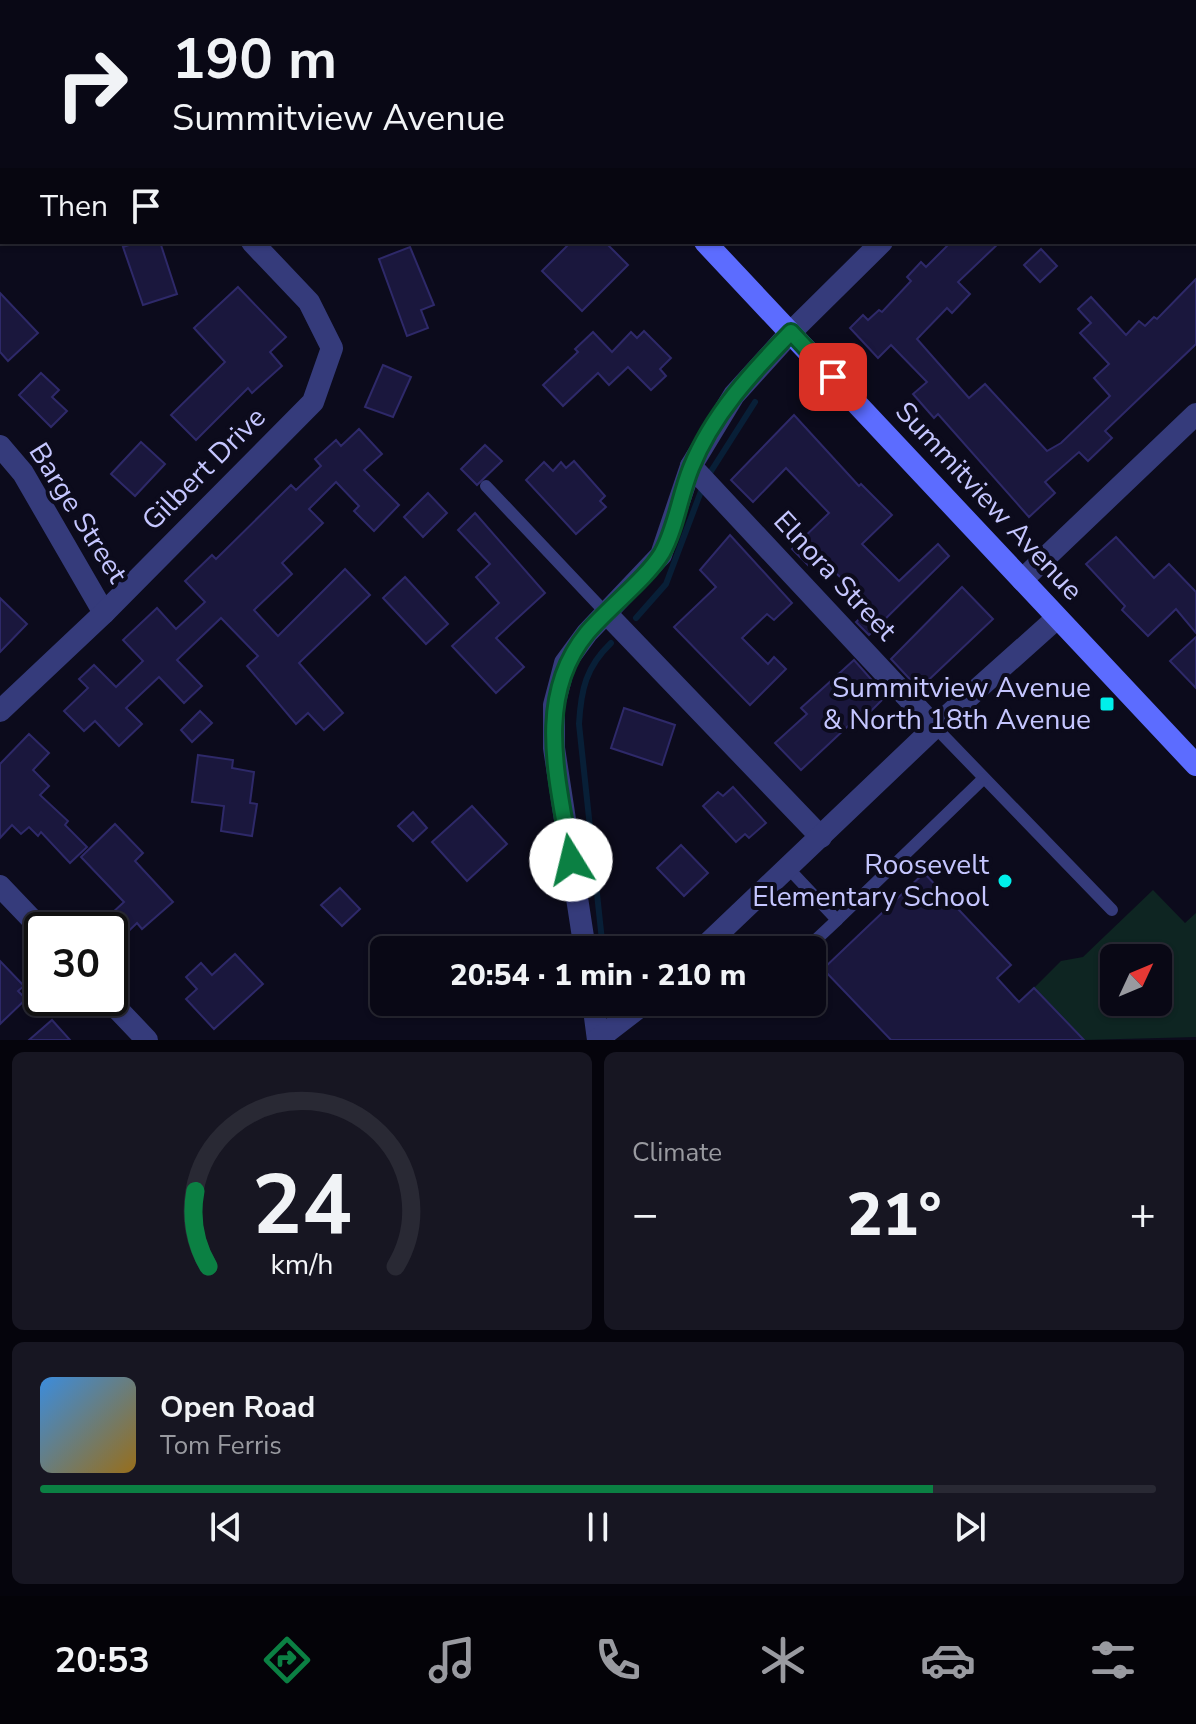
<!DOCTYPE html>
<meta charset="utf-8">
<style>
body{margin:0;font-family:"Nunito Sans",sans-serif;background:#171622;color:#f1f3f6;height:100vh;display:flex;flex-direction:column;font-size:30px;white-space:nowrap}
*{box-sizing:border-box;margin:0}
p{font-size:26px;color:#999aa0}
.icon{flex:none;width:44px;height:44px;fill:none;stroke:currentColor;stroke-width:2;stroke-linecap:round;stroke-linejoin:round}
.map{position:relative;height:1040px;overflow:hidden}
.drawer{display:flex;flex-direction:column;gap:12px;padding:12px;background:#05040c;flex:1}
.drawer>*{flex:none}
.banner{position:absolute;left:0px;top:0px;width:1196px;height:244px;box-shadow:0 2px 6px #0004,0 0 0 2px #292934;background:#090815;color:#f1f3f6;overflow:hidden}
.needle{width:52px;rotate:46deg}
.buttons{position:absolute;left:1100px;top:944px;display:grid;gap:16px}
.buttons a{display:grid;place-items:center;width:72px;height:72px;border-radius:12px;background:#090815;box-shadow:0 2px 6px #0004,0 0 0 2px #292934;font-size:40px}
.speed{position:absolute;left:24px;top:912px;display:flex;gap:16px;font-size:40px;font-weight:700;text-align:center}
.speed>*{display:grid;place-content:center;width:104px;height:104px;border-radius:50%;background:#090815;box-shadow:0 2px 6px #0004,0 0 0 2px #292934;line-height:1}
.speed .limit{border:4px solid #111;border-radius:12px;background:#fff;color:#111}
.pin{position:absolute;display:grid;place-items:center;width:68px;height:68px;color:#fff;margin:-34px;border-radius:16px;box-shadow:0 4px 12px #0006}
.me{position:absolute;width:88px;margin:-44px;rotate:351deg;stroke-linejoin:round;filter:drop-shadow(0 0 6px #0008)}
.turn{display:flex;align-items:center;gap:28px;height:168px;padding:0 40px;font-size:36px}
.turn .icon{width:104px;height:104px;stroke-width:2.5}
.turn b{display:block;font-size:56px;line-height:68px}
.then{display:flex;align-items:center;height:76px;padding:0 40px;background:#0003;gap:16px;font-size:30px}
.big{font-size:60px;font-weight:800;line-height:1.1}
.drawer .tile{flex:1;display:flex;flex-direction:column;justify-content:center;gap:12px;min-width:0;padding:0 28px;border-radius:12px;background:#171622}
.drawer .dial{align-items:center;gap:0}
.dial svg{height:208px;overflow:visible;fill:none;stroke:#292934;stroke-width:7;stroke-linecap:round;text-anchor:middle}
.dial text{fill:#f1f3f6;stroke:none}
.song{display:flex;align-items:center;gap:24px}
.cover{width:96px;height:96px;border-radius:12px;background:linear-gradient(135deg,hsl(210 70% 55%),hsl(40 70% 35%))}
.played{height:8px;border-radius:4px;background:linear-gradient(90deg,#0b8043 80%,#292934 80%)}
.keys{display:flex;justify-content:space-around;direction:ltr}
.heat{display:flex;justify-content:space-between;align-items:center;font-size:44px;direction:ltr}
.drawer .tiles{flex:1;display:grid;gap:12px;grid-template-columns:1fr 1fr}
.tile:last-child{grid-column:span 2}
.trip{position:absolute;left:370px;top:936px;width:456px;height:80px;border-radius:12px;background:#090815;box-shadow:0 2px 6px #0004,0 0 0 2px #292934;font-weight:800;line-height:80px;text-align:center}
.dock{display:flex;height:128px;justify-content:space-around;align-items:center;background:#040308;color:#999aa0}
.dock .icon{width:56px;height:56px}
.dock .active{color:#0b8043}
.dock b{font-size:36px;color:#f1f3f6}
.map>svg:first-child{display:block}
.green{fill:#0e2522;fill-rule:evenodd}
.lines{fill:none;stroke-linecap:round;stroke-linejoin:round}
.stream{stroke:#081f37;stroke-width:6}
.building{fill:#1a173d;stroke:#2e2969;stroke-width:2}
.service{stroke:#353b7b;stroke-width:12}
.minor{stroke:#353b7b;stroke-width:22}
.secondary{stroke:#5c6cff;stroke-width:22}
.route-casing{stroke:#07532c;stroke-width:20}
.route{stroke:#0b8043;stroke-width:14}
.poi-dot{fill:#00f0eb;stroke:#0c0b1c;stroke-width:3}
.labels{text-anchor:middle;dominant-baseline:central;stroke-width:8;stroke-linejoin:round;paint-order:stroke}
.street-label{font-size:28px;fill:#c5c6ff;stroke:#0c0b1c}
.poi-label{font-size:28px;fill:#c5c6ff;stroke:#0c0b1c;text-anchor:end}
</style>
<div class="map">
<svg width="1196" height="1040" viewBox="0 0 1196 1040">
<rect width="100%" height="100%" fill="#0c0b1c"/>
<path class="green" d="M 1153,890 L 1185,923 L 1196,913 L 1196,1037 L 1084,1040 L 1034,988 L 1061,961 L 1083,957 ZM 1114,958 L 1158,958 L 1158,1002 L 1114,1002 Z"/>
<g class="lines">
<g class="stream">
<path d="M 658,0 L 660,2"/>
<path d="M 708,476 L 755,402"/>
<path d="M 636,618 L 666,584 L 703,486"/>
<path d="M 603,950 L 579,724 C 581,689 586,667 611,643"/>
</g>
</g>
<g class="building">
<path d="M 138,242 L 160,242 L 177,294 L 143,305 L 123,247 Z"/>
<path d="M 571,242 L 605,242 L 628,265 L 582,311 L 542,271 Z"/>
<path d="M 951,242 L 1000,242 L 958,282 L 970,294 L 952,313 L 947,308 L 917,339 L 969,398 L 985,384 L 1047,451 L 1061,443 L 1110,396 L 1094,378 L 1109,364 L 1080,333 L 1091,323 L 1078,309 L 1091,297 L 1126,335 L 1139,321 L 1145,326 L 1154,317 L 1157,319 L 1196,279 L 1196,344 L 1105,431 L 1112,438 L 1088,461 L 1079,452 L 1045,482 L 1055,493 L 1029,517 L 938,414 L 934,418 L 913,394 L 927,382 L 891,345 L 878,358 L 850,328 L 863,315 L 868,320 L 879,310 L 882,312 L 911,281 L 907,277 L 921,262 L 926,267 Z"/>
<path d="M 410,247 L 434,305 L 421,310 L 428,328 L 407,336 L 379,259 Z"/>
<path d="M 1041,249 L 1057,266 L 1040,282 L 1024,265 Z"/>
<path d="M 238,287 L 286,337 L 270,352 L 282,366 L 252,393 L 248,388 L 196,440 L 171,415 L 225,362 L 194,328 Z"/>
<path d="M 0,293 L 38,333 L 8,361 L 0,352 Z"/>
<path d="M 644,331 L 671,358 L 660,369 L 666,376 L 651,390 L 628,367 L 609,385 L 598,373 L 563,406 L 543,385 L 578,352 L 575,349 L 593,332 L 612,352 L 631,332 L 637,338 Z"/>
<path d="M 383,365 L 411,377 L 393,417 L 365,407 Z"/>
<path d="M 41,373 L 59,390 L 52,397 L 67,411 L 51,427 L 19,395 Z"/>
<path d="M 794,415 L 859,486 L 861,484 L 892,515 L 862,544 L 899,581 L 938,544 L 949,556 L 869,635 L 856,622 L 871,608 L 818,555 L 808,565 L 792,549 L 829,513 L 786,468 L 753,502 L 731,480 Z"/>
<path d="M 359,429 L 382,454 L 364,470 L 399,505 L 374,531 L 354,511 L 359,506 L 336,482 L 309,509 L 323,523 L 282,563 L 292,574 L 254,610 L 278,636 L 345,569 L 370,595 L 299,663 L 343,713 L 324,730 L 308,713 L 296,724 L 247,666 L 258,656 L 221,618 L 177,660 L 202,686 L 184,703 L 159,677 L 126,708 L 142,724 L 119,746 L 95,721 L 84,731 L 64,711 L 88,688 L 79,679 L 94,665 L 116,687 L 143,661 L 123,640 L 157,608 L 176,629 L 205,602 L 185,581 L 212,555 L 216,559 L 291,485 L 296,490 L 321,466 L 315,459 L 336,440 L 341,446 Z"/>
<path d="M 141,442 L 165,464 L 135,496 L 111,474 Z"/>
<path d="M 485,445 L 502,461 L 477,485 L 461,469 Z"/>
<path d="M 574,461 L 605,496 L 600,501 L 606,507 L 576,534 L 526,480 L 544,462 L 553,471 L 561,462 L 566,468 Z"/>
<path d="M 428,493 L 447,513 L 423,537 L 404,517 Z"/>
<path d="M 475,513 L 545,593 L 496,638 L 524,667 L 496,693 L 452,646 L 499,603 L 476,577 L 490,564 L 458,530 Z"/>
<path d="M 730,535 L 792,603 L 774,620 L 767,614 L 742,638 L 768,664 L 774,657 L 786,669 L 750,705 L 674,627 L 716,587 L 700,570 Z"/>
<path d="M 1116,537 L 1154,578 L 1169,564 L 1196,592 L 1196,633 L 1176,609 L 1148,636 L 1122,610 L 1125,606 L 1086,564 Z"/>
<path d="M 405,577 L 448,624 L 426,644 L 383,598 Z"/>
<path d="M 962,587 L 993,619 L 919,689 L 891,659 Z"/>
<path d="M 0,598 L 27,624 L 0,652 Z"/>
<path d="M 1196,637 L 1196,688 L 1170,661 Z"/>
<path d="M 854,660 L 886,696 L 865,717 L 862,713 L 801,770 L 775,743 L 807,714 L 801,708 Z"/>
<path d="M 624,708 L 675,725 L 662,765 L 611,748 Z"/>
<path d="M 200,711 L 212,723 L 192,742 L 181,730 Z"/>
<path d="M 29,734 L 49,753 L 33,770 L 49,786 L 40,795 L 68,821 L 65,825 L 87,847 L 70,863 L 41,832 L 38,836 L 29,827 L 21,834 L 12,825 L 0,838 L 0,764 Z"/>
<path d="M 198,755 L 233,760 L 232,768 L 254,772 L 250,803 L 257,804 L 252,836 L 221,831 L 224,806 L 192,802 Z"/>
<path d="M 733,787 L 766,823 L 749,838 L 745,834 L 736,842 L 703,806 L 718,792 L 723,796 Z"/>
<path d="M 472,806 L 507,844 L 467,881 L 432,842 Z"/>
<path d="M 413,812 L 427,828 L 413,841 L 398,826 Z"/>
<path d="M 115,824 L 143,853 L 135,861 L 173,902 L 142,929 L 137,923 L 115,944 L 110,939 L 110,930 L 98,926 L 124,902 L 81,857 Z"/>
<path d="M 681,845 L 708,873 L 684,896 L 657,868 Z"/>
<path d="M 924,873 L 1011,965 L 997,978 L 1019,1002 L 1034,988 L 1084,1040 L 891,1040 L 823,969 Z"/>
<path d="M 340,888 L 360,909 L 342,926 L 321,905 Z"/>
<path d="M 235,954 L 263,984 L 214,1029 L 186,999 L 197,989 L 186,977 L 201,963 L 212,975 Z"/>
<path d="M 0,961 L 24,986 L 18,991 L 26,999 L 0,1024 Z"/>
<path d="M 52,1020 L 70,1040 L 29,1040 Z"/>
</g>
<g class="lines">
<g class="service">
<path d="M 486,486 L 606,613"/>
<path d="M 935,727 L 1112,910"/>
<path d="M 788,868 L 837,920 L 983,779"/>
<path d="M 805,950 L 837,920"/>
</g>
<g class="minor">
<path d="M 954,0 L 955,2"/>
<path d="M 350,2 L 352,0"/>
<path d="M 602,2 L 604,0"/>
<path d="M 1128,2 L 1130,0"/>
<path d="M 0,446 L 23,473 L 104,613"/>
<path d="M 691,466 L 935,727"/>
<path d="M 1022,580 L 1196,414"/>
<path d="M 606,613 L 821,837"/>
<path d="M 0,711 L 104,613 L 313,402 L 332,348 L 309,302 L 252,242"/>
<path d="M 0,886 L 42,930"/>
<path d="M 585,950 L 554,748 L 554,705 L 565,663 L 587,633 L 661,555 L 691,466 L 734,395 L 791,332 L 882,242"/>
<path d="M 701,950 L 935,727 L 1057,618"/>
<path d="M 107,998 L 147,1040"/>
<path d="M 593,1002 L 598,1040"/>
<path d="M 598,1039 L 646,1002"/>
</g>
<g class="secondary">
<path d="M 473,0 L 475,2"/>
<path d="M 705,242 L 1196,765"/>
</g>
</g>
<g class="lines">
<g class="route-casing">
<path id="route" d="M 571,860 C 559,783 533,699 587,633 C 607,609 647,578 662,553 C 676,528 680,495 691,468 C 712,415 752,372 791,332 L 833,377"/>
</g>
<use href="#route" class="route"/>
</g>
<g class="poi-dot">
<rect x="1099" y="696" width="16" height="16" rx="4"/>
<circle cx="1005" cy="881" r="8"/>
</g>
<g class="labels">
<g class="street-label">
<text transform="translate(204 469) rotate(-45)">Gilbert Drive</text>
<text transform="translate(989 501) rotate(47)">Summitview Avenue</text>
<text transform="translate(78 513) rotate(58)">Barge Street</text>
<text transform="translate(835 576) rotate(47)">Elnora Street</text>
</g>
<g class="poi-label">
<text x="1091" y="688">Summitview Avenue<tspan x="1091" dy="32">&amp; North 18th Avenue</tspan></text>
<text x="989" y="865">Roosevelt<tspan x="989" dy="32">Elementary School</tspan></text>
</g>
</g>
</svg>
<div class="buttons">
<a><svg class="needle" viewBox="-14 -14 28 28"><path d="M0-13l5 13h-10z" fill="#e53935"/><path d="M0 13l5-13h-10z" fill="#999aa0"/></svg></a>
</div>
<div class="speed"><div class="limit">30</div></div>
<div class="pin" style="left:833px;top:377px;background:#d93025"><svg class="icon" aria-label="arrive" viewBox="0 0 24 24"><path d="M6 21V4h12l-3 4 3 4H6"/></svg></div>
<svg class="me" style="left:571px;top:860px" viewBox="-20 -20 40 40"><circle r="19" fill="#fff"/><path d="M0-13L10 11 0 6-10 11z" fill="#0b8043"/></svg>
<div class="trip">20:54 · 1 min · 210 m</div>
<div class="banner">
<div class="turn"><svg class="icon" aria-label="right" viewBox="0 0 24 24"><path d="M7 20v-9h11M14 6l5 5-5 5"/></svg><div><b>190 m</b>Summitview Avenue</div></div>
<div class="then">Then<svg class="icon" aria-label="arrive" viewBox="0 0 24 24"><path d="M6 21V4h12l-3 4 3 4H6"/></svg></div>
</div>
</div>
<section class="drawer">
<div class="tiles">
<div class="tile dial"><svg viewBox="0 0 100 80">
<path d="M14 69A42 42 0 1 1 86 69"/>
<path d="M14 69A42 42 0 0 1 9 40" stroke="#0b8043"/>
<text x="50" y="56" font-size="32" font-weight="700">24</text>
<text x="50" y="72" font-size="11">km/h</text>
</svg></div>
<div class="tile"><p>Climate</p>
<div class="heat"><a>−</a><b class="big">21°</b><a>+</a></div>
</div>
<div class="tile">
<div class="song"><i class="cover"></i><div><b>Open Road</b><p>Tom Ferris</p></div></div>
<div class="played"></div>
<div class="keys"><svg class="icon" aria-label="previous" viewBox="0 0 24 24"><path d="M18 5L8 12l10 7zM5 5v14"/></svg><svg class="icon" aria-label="pause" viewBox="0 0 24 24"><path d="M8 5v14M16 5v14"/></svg><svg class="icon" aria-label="next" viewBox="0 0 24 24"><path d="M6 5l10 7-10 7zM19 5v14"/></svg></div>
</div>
</div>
</section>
<nav class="dock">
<b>20:53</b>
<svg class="icon active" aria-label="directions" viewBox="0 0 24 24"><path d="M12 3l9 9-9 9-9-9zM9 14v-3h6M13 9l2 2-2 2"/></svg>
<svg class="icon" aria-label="music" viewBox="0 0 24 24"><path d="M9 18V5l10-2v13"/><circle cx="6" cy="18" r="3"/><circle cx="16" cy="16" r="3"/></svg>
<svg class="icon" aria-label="phone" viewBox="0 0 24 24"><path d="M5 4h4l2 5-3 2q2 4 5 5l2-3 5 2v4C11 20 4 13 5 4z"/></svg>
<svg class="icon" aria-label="climate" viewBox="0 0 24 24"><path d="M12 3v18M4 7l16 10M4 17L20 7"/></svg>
<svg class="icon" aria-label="car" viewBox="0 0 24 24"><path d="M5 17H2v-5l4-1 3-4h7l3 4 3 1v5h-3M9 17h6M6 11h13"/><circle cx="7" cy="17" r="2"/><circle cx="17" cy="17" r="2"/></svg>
<svg class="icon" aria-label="filters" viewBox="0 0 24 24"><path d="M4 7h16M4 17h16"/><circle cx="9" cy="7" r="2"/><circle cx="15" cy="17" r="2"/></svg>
</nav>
